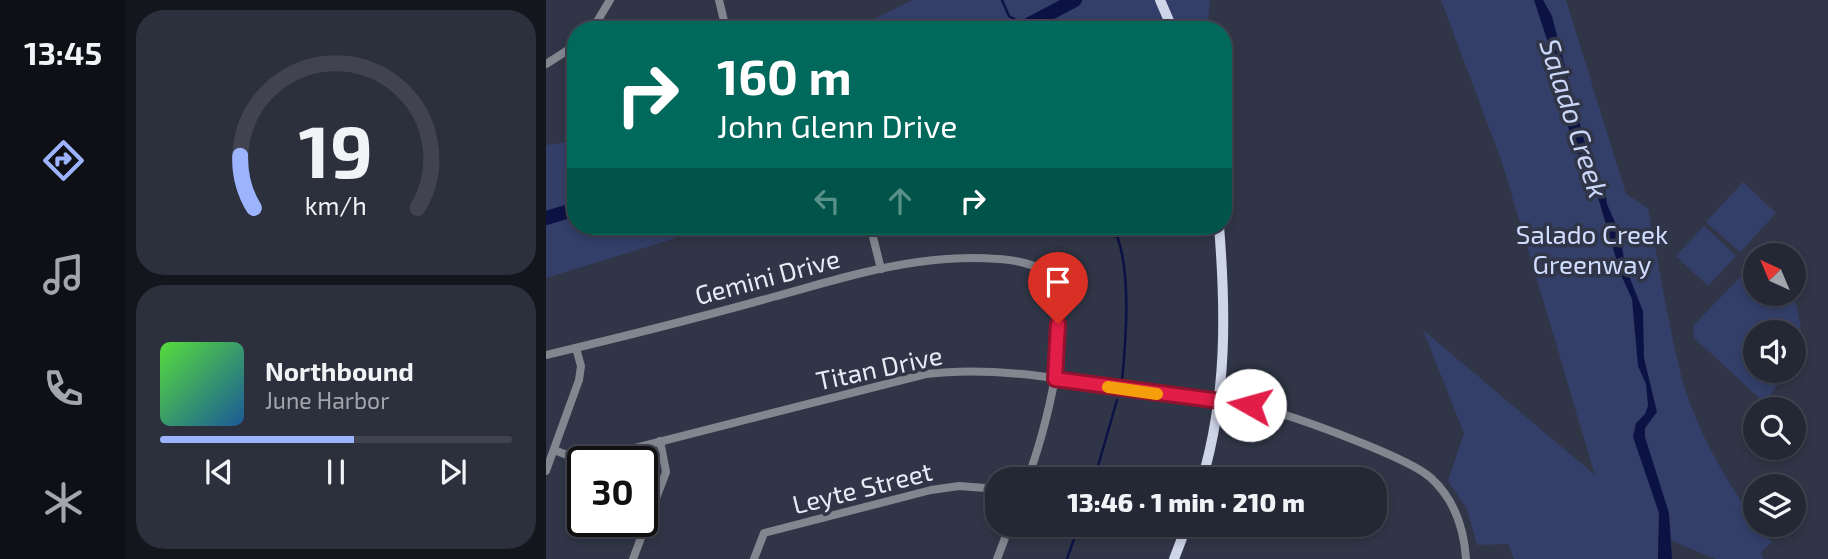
<!DOCTYPE html>
<meta charset="utf-8">
<style>
body{margin:0;font-family:"Exo 2",sans-serif;background:#2c303d;color:#f1f3f6;height:100vh;display:flex;flex-direction:column;font-size:26px;white-space:nowrap}
*{box-sizing:border-box;margin:0}
p{font-size:23px;color:#a3a6ad}
.icon{flex:none;width:38px;height:38px;fill:none;stroke:currentColor;stroke-width:2;stroke-linecap:round;stroke-linejoin:round}
.map{position:relative;flex:1;overflow:hidden}
.details{display:flex;flex-direction:column;gap:10px;padding:10px;background:#14161d;width:420px}
.details>*{flex:none}
.guide{position:absolute;left:21px;top:21px;width:665px;height:214px;border-radius:28px;box-shadow:0 4px 10px #0003,0 0 0 2px #414450;background:#00695c;color:#fff;overflow:hidden}
.needle{width:46px;rotate:316deg}
.fabs{position:absolute;left:1197px;top:243px;display:grid;gap:14px}
.fabs a{display:grid;place-items:center;width:63px;height:63px;border-radius:50%;background:#242835;box-shadow:0 4px 10px #0003,0 0 0 2px #414450;font-size:35px}
.speed{position:absolute;left:21px;top:446px;display:flex;gap:14px;font-size:35px;font-weight:700;text-align:center}
.speed>*{display:grid;place-content:center;width:91px;height:91px;border-radius:50%;background:#242835;box-shadow:0 4px 10px #0003,0 0 0 2px #414450;line-height:1}
.speed .limit{border:4px solid #111;border-radius:10px;background:#fff;color:#111}
.pin{position:absolute;display:grid;place-items:center;width:60px;height:60px;color:#fff;margin:-72px -30px;border-radius:50% 50% 50% 0;rotate:-45deg;box-shadow:0 0 7px #0007}
.pin .icon{rotate:45deg}
.me{position:absolute;width:77px;margin:-38px;rotate:277deg;stroke-linejoin:round;filter:drop-shadow(0 0 5px #0008)}
.turn{display:flex;align-items:center;gap:24px;height:147px;padding:0 35px;font-size:32px}
.turn .icon{width:91px;height:91px;stroke-width:2.5}
.turn b{display:block;font-size:49px;line-height:60px}
.lanes{display:flex;align-items:center;height:66px;padding:0 35px;background:#0003;justify-content:center;gap:35px;direction:ltr}
.lanes .off{opacity:.35}
.details .card{flex:1;display:flex;flex-direction:column;justify-content:center;gap:10px;min-width:0;padding:0 24px;border-radius:28px;background:#2c303d}
.details .dial{align-items:center;gap:0}
.dial svg{height:182px;overflow:visible;fill:none;stroke:#414450;stroke-width:7;stroke-linecap:round;text-anchor:middle}
.dial text{fill:#f1f3f6;stroke:none}
.song{display:flex;align-items:center;gap:21px}
.cover{width:84px;height:84px;border-radius:10px;background:linear-gradient(135deg,hsl(110 70% 55%),hsl(210 70% 35%))}
.played{height:7px;border-radius:4px;background:linear-gradient(90deg,#9cb4fd 55%,#414450 55%)}
.keys{display:flex;justify-content:space-around;direction:ltr}
.trip{position:absolute;left:439px;top:467px;width:402px;height:70px;border-radius:28px;background:#242835;box-shadow:0 4px 10px #0003,0 0 0 2px #414450;font-weight:800;line-height:70px;text-align:center}
main{display:flex;flex:1;min-height:0}
.tabs{display:flex;flex-direction:column;width:126px;justify-content:space-around;align-items:center;background:#0e1015;color:#a3a6ad}
.tabs .icon{width:49px;height:49px}
.tabs .active{color:#9cb4fd}
.tabs b{font-size:32px;color:#f1f3f6}
.map>svg:first-child{display:block}
.green{fill:#333f69}
.water{fill:#0c1344}
.lines{fill:none;stroke-linecap:round;stroke-linejoin:round}
.stream{stroke:#0c1344;stroke-width:2.5}
.river{stroke:#0c1344;stroke-width:14}
.minor{stroke:#82868f;stroke-width:8}
.major{stroke:#ced5e8;stroke-width:10}
.route-casing{stroke:#92132f;stroke-width:18}
.route{stroke:#e11d48;stroke-width:12}
.slow{stroke:#f59e0b;stroke-width:12}
.labels{text-anchor:middle;dominant-baseline:central;stroke-width:7;stroke-linejoin:round;paint-order:stroke}
.park-label{font-size:26px;fill:#d1ddff;stroke:#303647}
.street-label{font-size:26px;fill:#e7ebf6;stroke:#303647}
.water-label{font-size:28px;font-style:italic;fill:#cbd7f9;stroke:#303647}
</style>
<main>
<nav class="tabs">
<b>13:45</b>
<svg class="icon active" aria-label="directions" viewBox="0 0 24 24"><path d="M12 3l9 9-9 9-9-9zM9 14v-3h6M13 9l2 2-2 2"/></svg>
<svg class="icon" aria-label="music" viewBox="0 0 24 24"><path d="M9 18V5l10-2v13"/><circle cx="6" cy="18" r="3"/><circle cx="16" cy="16" r="3"/></svg>
<svg class="icon" aria-label="phone" viewBox="0 0 24 24"><path d="M5 4h4l2 5-3 2q2 4 5 5l2-3 5 2v4C11 20 4 13 5 4z"/></svg>
<svg class="icon" aria-label="climate" viewBox="0 0 24 24"><path d="M12 3v18M4 7l16 10M4 17L20 7"/></svg>
</nav>
<section class="details">
<div class="card dial"><svg viewBox="0 0 100 80">
<path d="M14 69A42 42 0 1 1 86 69"/>
<path d="M14 69A42 42 0 0 1 8 46" stroke="#9cb4fd"/>
<text x="50" y="56" font-size="32" font-weight="700">19</text>
<text x="50" y="72" font-size="11">km/h</text>
</svg></div>
<div class="card">
<div class="song"><i class="cover"></i><div><b>Northbound</b><p>June Harbor</p></div></div>
<div class="played"></div>
<div class="keys"><svg class="icon" aria-label="previous" viewBox="0 0 24 24"><path d="M18 5L8 12l10 7zM5 5v14"/></svg><svg class="icon" aria-label="pause" viewBox="0 0 24 24"><path d="M8 5v14M16 5v14"/></svg><svg class="icon" aria-label="next" viewBox="0 0 24 24"><path d="M6 5l10 7-10 7zM19 5v14"/></svg></div>
</div>
</section>
<div class="map">
<svg width="1282" height="559" viewBox="0 0 1282 559">
<rect width="100%" height="100%" fill="#303647"/>
<g class="green">
<path d="M 367,0 L 664,0 L 662,22 L 634,30 L 306,30 Z"/>
<path d="M 895,0 L 1020,0 L 1080,194 L 1102,208 C 1112,262 1121,317 1134,371 C 1150,433 1187,495 1226,542 L 1215,552 L 1217,559 L 1169,559 L 1112,535 L 1112,559 L 968,559 L 962,544 L 931,545 L 921,509 L 902,481 L 918,433 L 877,330 L 1049,475 L 956,162 Z"/>
<path d="M 30,141 L 30,226 L 155,226 L 127,239 L 0,278 L 0,145 Z"/>
<path d="M 1197,182 L 1230,213 L 1194,252 L 1160,222 Z"/>
<path d="M 1158,226 L 1190,256 L 1162,286 L 1130,256 Z"/>
<path d="M 1209,262 L 1209,294 L 1248,294 L 1255,327 L 1248,360 L 1248,332 L 1209,332 L 1209,371 L 1241,371 L 1219,403 L 1148,338 L 1147,326 Z"/>
</g>
<path class="water" d="M 988,0 L 997,0 L 1006,16 L 1043,159 L 1059,189 L 1061,204 L 1074,234 L 1079,266 L 1097,311 L 1098,358 L 1111,412 L 1099,428 L 1099,437 L 1123,513 L 1126,559 L 1112,559 L 1113,513 L 1087,437 L 1090,423 L 1099,414 L 1102,406 L 1100,384 L 1092,366 L 1086,299 L 1075,275 L 1051,194 L 1026,141 L 1011,85 L 1011,70 Z"/>
<g class="lines">
<g class="stream">
<path d="M 456,0 L 463,16 L 478,25"/>
<path d="M 566,226 C 587,260 580,341 576,381"/>
<path d="M 548,480 L 571,400"/>
<path d="M 521,559 L 533,525"/>
</g>
<g class="river">
<path d="M 472,30 L 529,0"/>
<path d="M 0,218 L 30,209"/>
</g>
<g class="minor">
<path d="M 173,0 L 178,21"/>
<path d="M 52,23 L 61,30"/>
<path d="M 46,30 L 64,0"/>
<path d="M 0,64 L 30,45"/>
<path d="M 327,237 L 335,269"/>
<path d="M 0,355 C 76,337 152,318 227,297 C 275,284 322,269 372,262 C 401,258 479,252 501,274 C 534,308 497,440 481,480"/>
<path d="M 8,450 L 29,458 L 50,458 L 380,374 C 461,364 544,385 624,396 C 655,401 688,400 719,409 C 752,418 862,457 885,478 C 909,500 918,528 920,559"/>
<path d="M 0,471 L 33,380 L 35,366 L 30,348"/>
<path d="M 87,559 L 120,472 L 114,441"/>
<path d="M 208,559 L 218,533 L 385,490 L 413,486 L 452,489"/>
<path d="M 451,559 L 464,525"/>
</g>
<g class="major">
<path d="M 614,0 L 627,30"/>
<path d="M 656,480 C 681,395 680,313 673,226"/>
<path d="M 628,559 L 641,525"/>
</g>
</g>
<g class="lines">
<g class="route-casing">
<path id="route" d="M 512,324 L 509,379 L 704,405"/>
</g>
<use href="#route" class="route"/>
<path class="slow" d="M 562,387 L 611,394"/>
</g>
<g class="labels">
<g class="park-label">
<text x="1046" y="233">Salado Creek<tspan x="1046" dy="30">Greenway</tspan></text>
</g>
<g class="street-label">
<text transform="translate(221 276) rotate(-15)">Gemini Drive</text>
<text transform="translate(333 367) rotate(-12)">Titan Drive</text>
<text transform="translate(316 487) rotate(-14)">Leyte Street</text>
</g>
<g class="water-label">
<text transform="translate(1029 118) rotate(72)">Salado Creek</text>
</g>
</g>
</svg>
<div class="fabs">
<a><svg class="needle" viewBox="-14 -14 28 28"><path d="M0-13l5 13h-10z" fill="#e53935"/><path d="M0 13l5-13h-10z" fill="#a3a6ad"/></svg></a>
<a><svg class="icon" aria-label="sound" viewBox="0 0 24 24"><path d="M4 9h4l5-4v14l-5-4H4zM17 9q2 3 0 6"/></svg></a>
<a><svg class="icon" aria-label="search" viewBox="0 0 24 24"><circle cx="10" cy="10" r="6"/><path d="M15 15l6 6"/></svg></a>
<a><svg class="icon" aria-label="layers" viewBox="0 0 24 24"><path d="M12 4l9 5-9 5-9-5zM3 14l9 5 9-5"/></svg></a>
</div>
<div class="speed"><div class="limit">30</div></div>
<div class="pin" style="left:512px;top:324px;background:#d93025"><svg class="icon" aria-label="arrive" viewBox="0 0 24 24"><path d="M6 21V4h12l-3 4 3 4H6"/></svg></div>
<svg class="me" style="left:704px;top:405px" viewBox="-20 -20 40 40"><circle r="19" fill="#fff"/><path d="M0-13L10 11 0 6-10 11z" fill="#e11d48"/></svg>
<div class="trip">13:46 · 1 min · 210 m</div>
<div class="guide">
<div class="turn"><svg class="icon" aria-label="right" viewBox="0 0 24 24"><path d="M7 20v-9h11M14 6l5 5-5 5"/></svg><div><b>160 m</b>John Glenn Drive</div></div>
<div class="lanes"><svg class="icon off" aria-label="left" viewBox="0 0 24 24"><path d="M17 20v-9H6M10 6l-5 5 5 5"/></svg><svg class="icon off" aria-label="ahead" viewBox="0 0 24 24"><path d="M12 20V5M6 11l6-6 6 6"/></svg><svg class="icon" aria-label="right" viewBox="0 0 24 24"><path d="M7 20v-9h11M14 6l5 5-5 5"/></svg></div>
</div>
</div>
</main>
